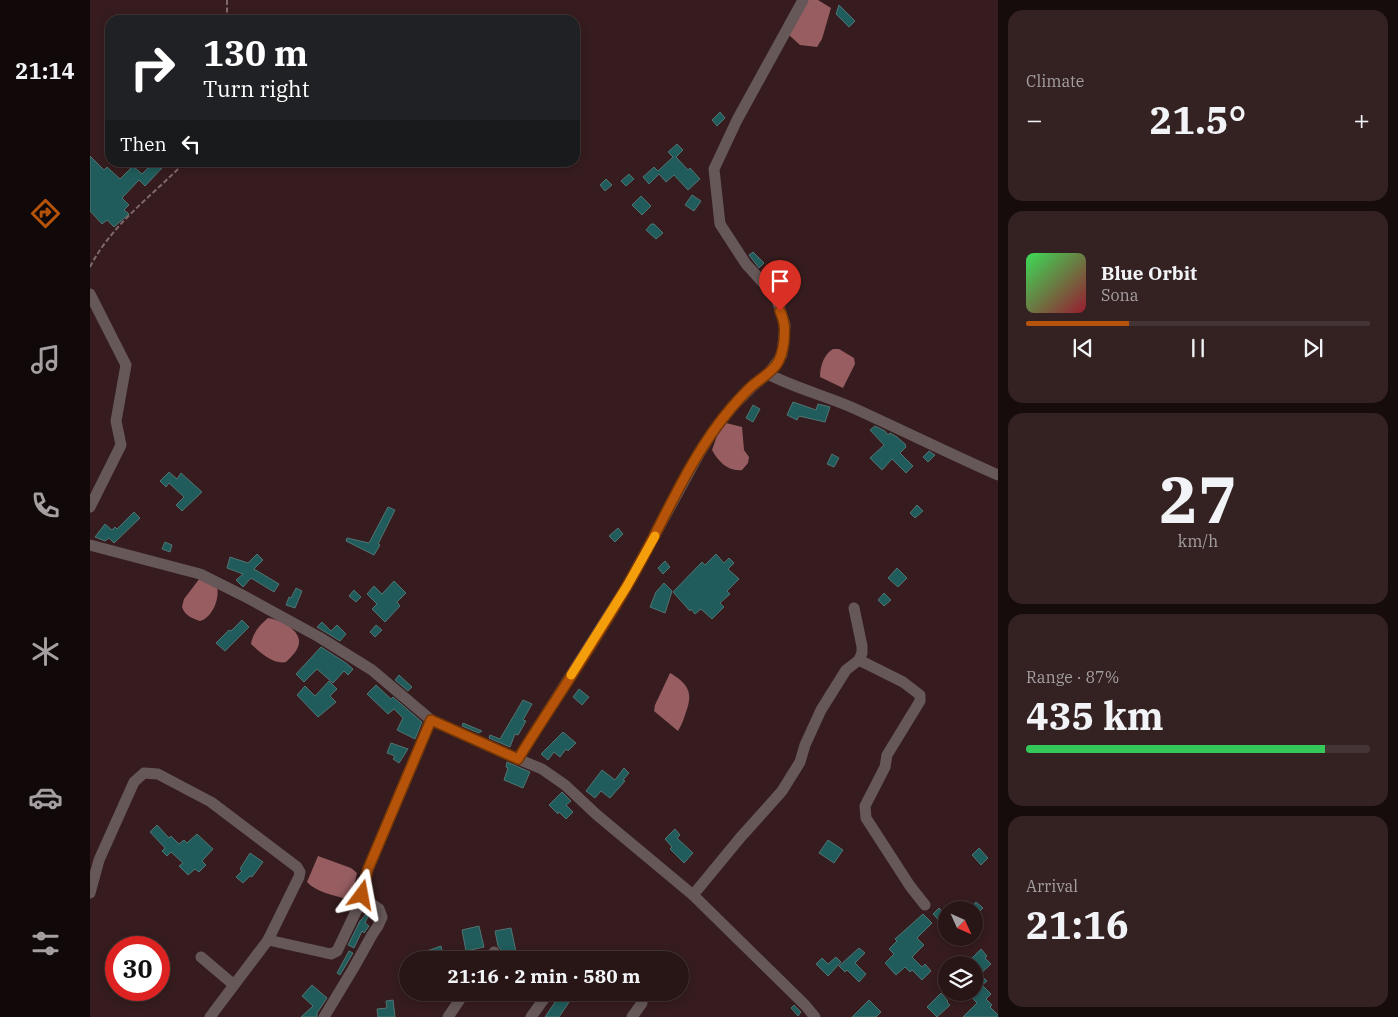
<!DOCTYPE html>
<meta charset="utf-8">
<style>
body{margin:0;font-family:"IBM Plex Serif",serif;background:#342223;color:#f1f3f6;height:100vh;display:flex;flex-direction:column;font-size:19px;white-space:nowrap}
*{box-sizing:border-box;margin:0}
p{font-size:16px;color:#a59fa1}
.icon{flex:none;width:28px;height:28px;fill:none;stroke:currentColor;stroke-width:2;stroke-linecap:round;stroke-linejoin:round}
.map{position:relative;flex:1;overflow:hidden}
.side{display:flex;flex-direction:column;gap:10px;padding:10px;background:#160c0c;width:400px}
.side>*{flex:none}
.guide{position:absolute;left:15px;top:15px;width:475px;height:152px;border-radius:15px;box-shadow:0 2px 8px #0003,0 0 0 1px #443435;background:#202124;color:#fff;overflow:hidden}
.needle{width:32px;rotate:135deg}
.controls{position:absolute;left:848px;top:901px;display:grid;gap:10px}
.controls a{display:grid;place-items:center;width:45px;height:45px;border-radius:50%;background:#281516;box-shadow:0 2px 8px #0003,0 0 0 1px #443435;font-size:25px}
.speed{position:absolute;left:15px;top:936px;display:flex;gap:10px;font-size:25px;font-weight:700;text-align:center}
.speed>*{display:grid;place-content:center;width:65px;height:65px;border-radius:50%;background:#281516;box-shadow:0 2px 8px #0003,0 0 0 1px #443435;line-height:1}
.speed .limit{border:8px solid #d22;background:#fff;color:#111}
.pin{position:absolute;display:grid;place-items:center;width:42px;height:42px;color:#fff;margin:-51px -21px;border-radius:50% 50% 50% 0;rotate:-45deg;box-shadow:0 0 5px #0007}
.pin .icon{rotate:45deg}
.me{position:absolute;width:55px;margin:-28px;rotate:13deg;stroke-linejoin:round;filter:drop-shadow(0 0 4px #0008)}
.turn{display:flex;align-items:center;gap:18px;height:105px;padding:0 15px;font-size:22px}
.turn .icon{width:65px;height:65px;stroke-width:2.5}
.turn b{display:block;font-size:35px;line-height:42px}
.then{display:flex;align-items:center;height:48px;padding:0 15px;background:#0003;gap:10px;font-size:19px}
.big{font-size:38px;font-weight:800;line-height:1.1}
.side .card{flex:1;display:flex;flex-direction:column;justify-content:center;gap:8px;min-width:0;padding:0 18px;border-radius:15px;background:#342223}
.side .dial{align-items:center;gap:0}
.dial b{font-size:65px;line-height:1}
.song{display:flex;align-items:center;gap:15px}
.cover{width:60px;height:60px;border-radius:8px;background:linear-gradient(135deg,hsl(130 70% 55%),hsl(350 70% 35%))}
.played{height:5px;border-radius:2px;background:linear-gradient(90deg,#b45309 30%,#443435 30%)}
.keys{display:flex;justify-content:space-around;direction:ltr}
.heat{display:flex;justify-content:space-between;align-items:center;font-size:28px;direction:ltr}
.charge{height:8px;border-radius:4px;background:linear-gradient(90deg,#34c759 87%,#443435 0)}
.trip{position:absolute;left:309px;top:951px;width:290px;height:50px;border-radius:25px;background:#281516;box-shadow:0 2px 8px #0003,0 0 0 1px #443435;font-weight:800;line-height:50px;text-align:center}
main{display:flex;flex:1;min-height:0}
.menu{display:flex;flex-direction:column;width:90px;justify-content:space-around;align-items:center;background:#100809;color:#a59fa1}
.menu .icon{width:35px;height:35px}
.menu .current{color:#b45309}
.menu b{font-size:22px;color:#f1f3f6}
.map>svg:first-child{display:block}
.water{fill:#975d61}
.building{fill:#205c5b;stroke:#517473}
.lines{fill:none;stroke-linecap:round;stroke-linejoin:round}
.path{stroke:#80696b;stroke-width:2;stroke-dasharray:5 2.5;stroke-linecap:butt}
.minor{stroke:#665859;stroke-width:11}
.route-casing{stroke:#753606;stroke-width:12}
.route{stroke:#b45309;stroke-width:9}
.slow{stroke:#f59e0b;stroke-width:9}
</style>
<main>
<nav class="menu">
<b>21:14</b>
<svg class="icon current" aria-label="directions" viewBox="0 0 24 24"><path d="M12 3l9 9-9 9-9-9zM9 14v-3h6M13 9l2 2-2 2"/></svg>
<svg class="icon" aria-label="music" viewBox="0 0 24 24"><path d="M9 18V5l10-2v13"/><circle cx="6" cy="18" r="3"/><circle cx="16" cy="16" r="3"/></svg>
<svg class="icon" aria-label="phone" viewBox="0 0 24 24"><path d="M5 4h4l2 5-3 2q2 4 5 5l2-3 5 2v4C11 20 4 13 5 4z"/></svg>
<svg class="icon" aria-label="climate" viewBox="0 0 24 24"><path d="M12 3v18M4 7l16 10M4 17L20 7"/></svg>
<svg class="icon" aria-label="car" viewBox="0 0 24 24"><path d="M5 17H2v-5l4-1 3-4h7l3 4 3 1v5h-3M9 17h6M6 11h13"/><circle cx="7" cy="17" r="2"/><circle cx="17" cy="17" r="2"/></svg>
<svg class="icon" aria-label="filters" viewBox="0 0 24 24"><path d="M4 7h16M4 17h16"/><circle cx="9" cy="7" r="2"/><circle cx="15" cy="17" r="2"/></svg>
</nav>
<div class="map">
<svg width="908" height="1017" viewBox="0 0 908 1017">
<rect width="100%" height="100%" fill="#361c1e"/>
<g class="water">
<path d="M 716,0 L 728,0 L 741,8 L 732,39 L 727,47 L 710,45 L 699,35 Z"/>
<path d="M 743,349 L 749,349 L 764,358 L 765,364 L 753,388 L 730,377 C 730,366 734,354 743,349 Z"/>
<path d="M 636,423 L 652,427 L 654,450 L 659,457 L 658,463 L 652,470 C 638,472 628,461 622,450 L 627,436 Z"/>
<path d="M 110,578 L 127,587 C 130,599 122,618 110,621 C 102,618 95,616 92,607 L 94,599 Z"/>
<path d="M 178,618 C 188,619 210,629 209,642 C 209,650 201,657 196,662 C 183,665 170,652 161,644 C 163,632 170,625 178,618 Z"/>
<path d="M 580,673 C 597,683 604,692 596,712 C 594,718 592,725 588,731 L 564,711 L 565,705 Z"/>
<path d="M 228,856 L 261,868 L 267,873 L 263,890 L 256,899 C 243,895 226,892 217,882 Z"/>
</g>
<g class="building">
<path d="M 749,5 L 765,21 L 759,27 L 746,14 Z"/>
<path d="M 630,112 L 635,118 L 627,126 L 622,120 Z"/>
<path d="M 587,144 L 593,150 L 586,157 L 598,170 L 600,168 L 610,179 L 598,190 L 584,175 L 576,182 L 569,174 L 559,184 L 553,177 L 564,167 L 568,171 L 583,157 L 578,152 Z"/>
<path d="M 0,156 L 14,170 L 17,167 L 30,179 L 43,166 L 52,174 L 64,162 L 66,162 L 72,168 L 55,186 L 49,180 L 32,198 L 39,205 L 34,210 L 39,214 L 24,227 L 17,220 L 12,224 L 0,211 Z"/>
<path d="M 539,174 L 544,179 L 536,186 L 531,181 Z"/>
<path d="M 516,179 L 522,185 L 515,191 L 510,185 Z"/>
<path d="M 602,195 L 611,201 L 604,211 L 595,205 Z"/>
<path d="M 551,196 L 561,206 L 552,215 L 542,205 Z"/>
<path d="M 561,224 L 564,224 L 573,233 L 566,239 L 556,230 Z"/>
<path d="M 663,252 L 674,263 L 669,268 L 659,255 Z"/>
<path d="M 686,264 L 691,269 L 683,277 L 678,272 Z"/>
<path d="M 703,402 L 726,410 L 728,404 L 740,407 L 735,422 L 709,416 L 707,420 L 697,415 Z"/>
<path d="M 663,405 L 670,409 L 663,422 L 656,418 Z"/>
<path d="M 785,426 L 795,431 L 798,435 L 800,433 L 807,437 L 815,444 L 816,447 L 810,453 L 823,466 L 816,473 L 802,459 L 792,470 L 780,458 L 794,445 L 780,430 Z"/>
<path d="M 839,451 L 845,455 L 838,462 L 833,457 Z"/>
<path d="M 742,454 L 749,458 L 744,467 L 737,464 Z"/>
<path d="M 79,472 L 87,479 L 91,473 L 112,492 L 92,511 L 86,505 L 94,497 L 79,483 L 76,487 L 70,481 Z"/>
<path d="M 827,505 L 833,511 L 825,518 L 820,513 Z"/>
<path d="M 298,507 L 305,510 L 288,544 L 290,545 L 284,555 L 256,541 L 257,538 L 279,543 Z"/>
<path d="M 44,512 L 50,518 L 24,543 L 19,538 L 15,541 L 5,537 L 15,524 L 22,530 L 25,527 L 27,529 Z"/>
<path d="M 528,528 L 533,534 L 525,542 L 519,536 Z"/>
<path d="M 75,542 L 82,545 L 80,552 L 72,549 Z"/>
<path d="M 167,554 L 173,560 L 164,569 L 189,584 L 184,592 L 161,578 L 153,587 L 146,580 L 153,574 L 137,568 L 140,557 L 158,563 Z"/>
<path d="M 626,554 L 634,563 L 639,558 L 644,563 L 638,569 L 649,579 L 637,591 L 640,594 L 630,603 L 634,607 L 622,619 L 611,609 L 605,614 L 601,609 L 600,611 L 583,592 L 612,562 L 615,565 Z"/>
<path d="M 575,561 L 580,567 L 573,574 L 568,568 Z"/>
<path d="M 807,568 L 817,578 L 808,587 L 798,578 Z"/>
<path d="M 304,581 L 316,593 L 307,602 L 310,606 L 295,622 L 282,609 L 287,604 L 277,594 L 284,586 L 292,594 Z"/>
<path d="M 574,583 L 582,591 L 575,613 L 560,607 L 566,592 Z"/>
<path d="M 206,588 L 212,591 L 205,608 L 196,605 L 199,597 L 201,598 Z"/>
<path d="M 264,590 L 271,597 L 266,602 L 259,596 Z"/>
<path d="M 794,593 L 801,600 L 794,606 L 788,600 Z"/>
<path d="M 152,620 L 159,627 L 135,651 L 126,643 L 139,630 L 141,631 Z"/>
<path d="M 232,622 L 241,631 L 247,625 L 256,634 L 250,641 L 227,627 Z"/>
<path d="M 286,625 L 292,630 L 285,637 L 280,632 Z"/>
<path d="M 231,647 L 256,663 L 263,669 L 258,675 L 254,671 L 243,683 L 227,669 L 214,682 L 206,674 Z"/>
<path d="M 309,675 L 322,687 L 318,691 L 305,680 Z"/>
<path d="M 239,681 L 247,689 L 240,696 L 246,702 L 228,717 L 207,695 L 215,686 L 225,696 Z"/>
<path d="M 286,685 L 301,699 L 303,697 L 332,722 L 325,739 L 307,730 L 313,718 L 304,709 L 298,714 L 277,694 Z"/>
<path d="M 489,689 L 499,697 L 492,705 L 483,697 Z"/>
<path d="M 433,700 L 442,704 L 433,720 L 436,721 L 428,735 L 425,734 L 420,747 L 399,738 L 400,735 L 410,739 Z"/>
<path d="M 373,723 L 392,731 L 389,733 L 372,726 Z"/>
<path d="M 473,732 L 486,743 L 478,751 L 476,749 L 470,757 L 464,752 L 458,760 L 451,754 Z"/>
<path d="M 301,743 L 318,749 L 309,763 L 303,759 L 305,756 L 297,753 Z"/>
<path d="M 417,762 L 440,772 L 433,788 L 414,780 L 418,768 L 416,767 Z"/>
<path d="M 534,768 L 539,773 L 533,780 L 535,781 L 520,798 L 511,791 L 505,798 L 496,791 L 512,770 L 525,780 Z"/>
<path d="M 472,792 L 481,801 L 476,805 L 483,812 L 476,819 L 469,812 L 468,814 L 459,805 Z"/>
<path d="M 67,825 L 79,838 L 81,836 L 89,844 L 94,840 L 97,843 L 107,834 L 123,849 L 112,861 L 116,865 L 109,872 L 105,869 L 98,875 L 89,866 L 93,863 L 81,852 L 77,856 L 72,851 L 75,848 L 60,832 Z"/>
<path d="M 585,829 L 590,835 L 587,838 L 603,853 L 594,863 L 580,849 L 582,847 L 575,839 Z"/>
<path d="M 738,840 L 753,850 L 744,863 L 729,853 Z"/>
<path d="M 889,848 L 898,858 L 891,865 L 882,855 Z"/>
<path d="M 160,853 L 173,862 L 162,877 L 160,876 L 153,883 L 146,877 L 152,871 L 150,869 Z"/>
<path d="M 886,902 L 893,908 L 888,913 L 881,907 Z"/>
<path d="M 856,906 L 856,928 L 843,914 L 849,908 L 852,911 Z"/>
<path d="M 279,911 L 280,912 L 275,923 L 279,926 L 274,933 L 272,931 L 264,948 L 258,945 L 270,921 Z"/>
<path d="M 833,914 L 842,923 L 827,938 L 834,945 L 822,957 L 832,967 L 835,964 L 841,971 L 832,980 L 822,970 L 820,972 L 815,967 L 806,975 L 795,963 L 804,954 L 799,949 L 807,941 L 805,939 Z"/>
<path d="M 389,926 L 394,947 L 376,951 L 372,930 Z"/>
<path d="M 421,928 L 426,952 L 423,953 L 425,960 L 411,960 L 411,950 L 408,946 L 405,931 Z"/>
<path d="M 351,946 L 354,960 L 336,960 L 334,952 Z"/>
<path d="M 769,948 L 775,953 L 765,963 L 776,974 L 769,982 L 757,970 L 755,972 L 749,966 Z"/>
<path d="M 891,949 L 897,956 L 895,958 L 901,964 L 890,974 L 897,981 L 892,985 L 901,994 L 896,999 L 902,1005 L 900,1007 L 908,1015 L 908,1017 L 873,1017 L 887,1003 L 876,992 L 884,992 L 884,965 L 875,965 Z"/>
<path d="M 259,951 L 263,953 L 250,975 L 247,973 Z"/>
<path d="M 746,957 L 751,962 L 738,976 L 726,964 L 732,958 L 738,964 Z"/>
<path d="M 222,985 L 237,998 L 227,1013 L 227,1017 L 211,1017 L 223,1006 L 212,996 Z"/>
<path d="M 472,992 L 486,992 L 469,1017 L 455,1017 Z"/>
<path d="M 851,993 L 858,1001 L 857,1002 L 860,1005 L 847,1017 L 837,1007 Z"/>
<path d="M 303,1000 L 305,1017 L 288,1017 L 287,1009 L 297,1008 L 296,1001 Z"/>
<path d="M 779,1000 L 791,1012 L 786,1017 L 762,1017 Z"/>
<path d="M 704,1005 L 711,1012 L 708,1016 L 701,1008 Z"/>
</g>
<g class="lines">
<g class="path">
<path d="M 137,20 L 137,0"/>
<path d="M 0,267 C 22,224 62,196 95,162"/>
</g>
<g class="minor">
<path d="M 713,0 L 647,120 L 624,169 L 630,224 L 656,264 L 686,297 L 695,325 L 692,355 L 678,374 L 663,386 L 643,406 L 624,430 L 609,454 L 537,586 L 428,759 L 452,769 L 475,785 L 507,815 L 603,895 L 715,1005 L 725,1017"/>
<path d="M 0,294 L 36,365 L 26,421 L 31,445 L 0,507"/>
<path d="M 678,374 C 705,388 733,395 761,407 C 810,429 858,453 908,475"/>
<path d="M 0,545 L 110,574 L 154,596 L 229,637 L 282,670 L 341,720 L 428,759"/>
<path d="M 769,660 L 813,682 L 830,695 L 830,701 L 797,755 L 795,767 L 775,806 L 776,818 L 820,886 L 835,905"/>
<path d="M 0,893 L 9,860 L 44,782 L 54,773 L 68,774 L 121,802 L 207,867 L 210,872 L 209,877 L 178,940 L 120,1017"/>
<path d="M 603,895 L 650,838 L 692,791 L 710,762 L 715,745 L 731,710 L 756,670 L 769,660 L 772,653 L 772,646 L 764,608"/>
<path d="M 178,940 L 241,954 L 247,951 L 271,901 L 278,869 L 341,720"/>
<path d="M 111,957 L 144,985"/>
<path d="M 398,960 L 404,952"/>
<path d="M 234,1017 L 263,969 L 282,935 L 288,926 L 292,917 L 289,909 L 282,904 L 271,901"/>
<path d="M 358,1017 L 375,992"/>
<path d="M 441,1017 L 459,992"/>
<path d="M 542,1017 L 552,1003"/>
</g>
</g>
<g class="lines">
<g class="route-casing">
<path id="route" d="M 272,895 L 278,869 L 341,720 L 428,759 C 464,701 503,645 537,586 C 572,527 597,459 642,407 C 649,399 656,391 663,385 C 682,370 691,367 694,341 C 695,328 695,323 690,311"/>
</g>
<use href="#route" class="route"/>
<path class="slow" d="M 481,675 L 537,586 L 565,536"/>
</g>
</svg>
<div class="controls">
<a><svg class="needle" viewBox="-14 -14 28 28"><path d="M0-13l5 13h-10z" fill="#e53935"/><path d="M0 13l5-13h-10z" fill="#a59fa1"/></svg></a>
<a><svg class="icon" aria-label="layers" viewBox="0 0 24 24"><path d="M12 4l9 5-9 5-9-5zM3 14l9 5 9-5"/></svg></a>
</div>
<div class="speed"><div class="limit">30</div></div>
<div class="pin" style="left:690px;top:311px;background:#d93025"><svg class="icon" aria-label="arrive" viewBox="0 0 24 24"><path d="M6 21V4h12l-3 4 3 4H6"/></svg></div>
<svg class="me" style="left:272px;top:895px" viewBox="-20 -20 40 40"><path d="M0-17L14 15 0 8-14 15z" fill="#b45309" stroke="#fff" stroke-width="4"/></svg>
<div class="trip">21:16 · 2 min · 580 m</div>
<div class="guide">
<div class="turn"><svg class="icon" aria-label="right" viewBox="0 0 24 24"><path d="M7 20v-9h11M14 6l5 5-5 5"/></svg><div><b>130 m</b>Turn right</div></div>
<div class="then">Then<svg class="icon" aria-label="left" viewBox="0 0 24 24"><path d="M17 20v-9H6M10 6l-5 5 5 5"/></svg></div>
</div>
</div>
<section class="side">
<div class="card"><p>Climate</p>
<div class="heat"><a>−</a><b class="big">21.5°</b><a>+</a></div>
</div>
<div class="card">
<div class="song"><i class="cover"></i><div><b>Blue Orbit</b><p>Sona</p></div></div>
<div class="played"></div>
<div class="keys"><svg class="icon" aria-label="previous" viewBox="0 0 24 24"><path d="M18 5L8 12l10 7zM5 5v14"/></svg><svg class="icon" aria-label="pause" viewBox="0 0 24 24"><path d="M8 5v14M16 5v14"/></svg><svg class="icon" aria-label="next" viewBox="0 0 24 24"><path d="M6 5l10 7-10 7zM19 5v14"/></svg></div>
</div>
<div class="card dial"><b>27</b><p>km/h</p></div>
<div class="card"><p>Range · 87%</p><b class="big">435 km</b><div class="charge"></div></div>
<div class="card"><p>Arrival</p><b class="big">21:16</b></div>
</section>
</main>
